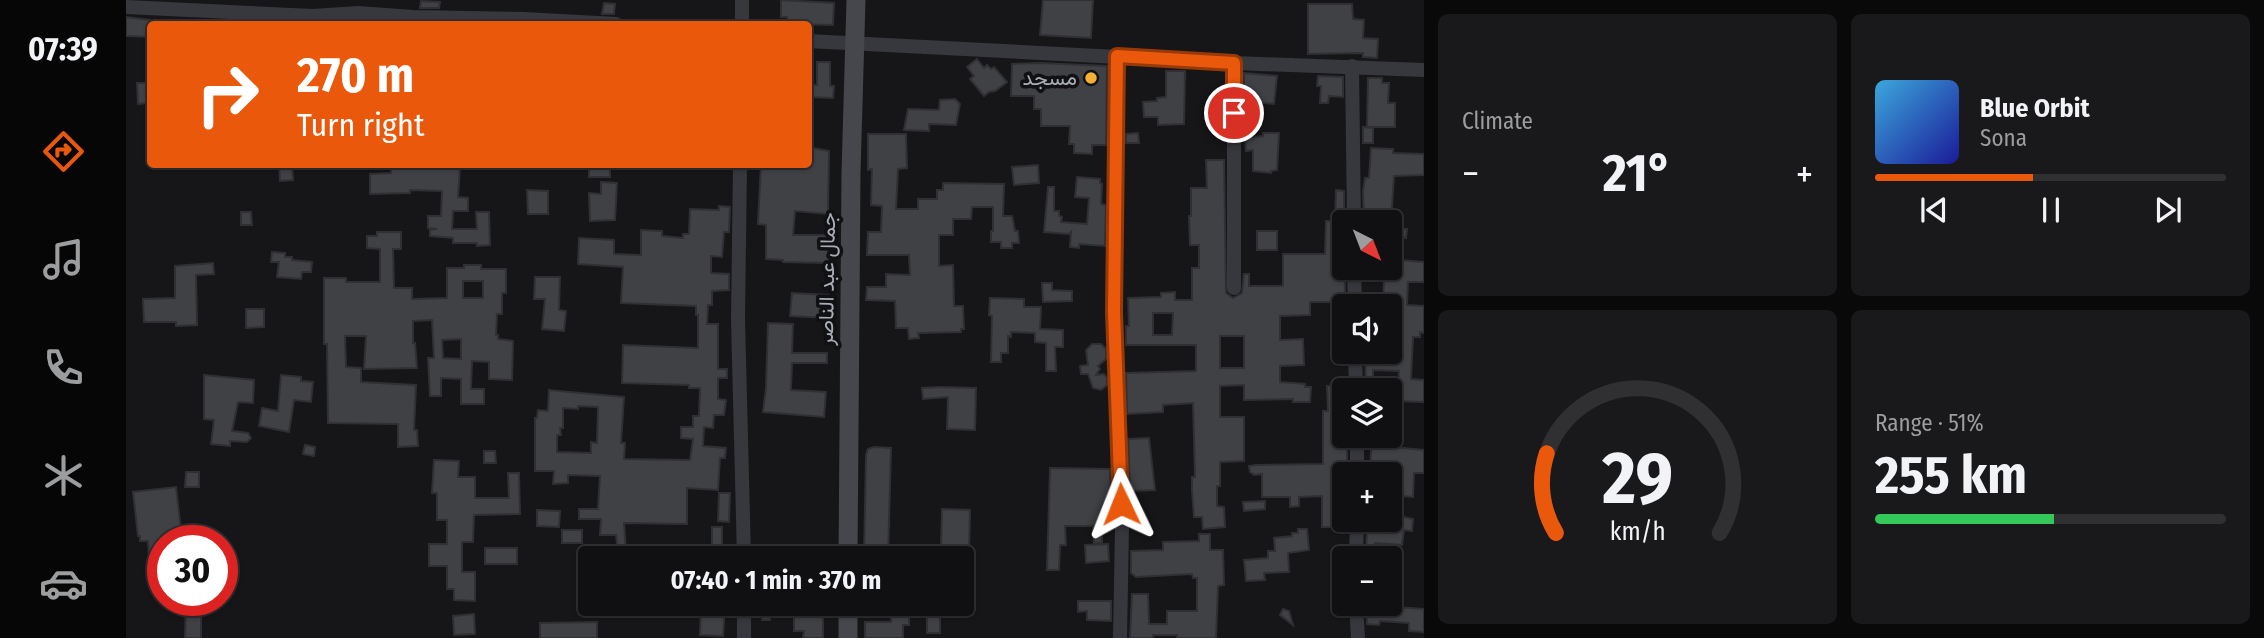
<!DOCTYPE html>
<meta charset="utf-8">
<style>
body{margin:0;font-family:"Fira Sans Condensed",Vazirmatn,sans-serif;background:#19191b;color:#f1f3f6;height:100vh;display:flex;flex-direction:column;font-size:26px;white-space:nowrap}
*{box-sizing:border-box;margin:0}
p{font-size:23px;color:#9c9d9f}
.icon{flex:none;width:38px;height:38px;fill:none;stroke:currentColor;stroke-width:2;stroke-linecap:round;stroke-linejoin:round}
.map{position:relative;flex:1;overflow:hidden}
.details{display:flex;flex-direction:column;gap:14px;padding:14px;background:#09090a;width:840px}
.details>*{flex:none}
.guide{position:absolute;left:21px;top:21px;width:665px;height:147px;border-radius:7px;box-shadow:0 2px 5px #0004,0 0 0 2px #303032;background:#ea580c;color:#fff;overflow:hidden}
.needle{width:46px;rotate:138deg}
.buttons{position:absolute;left:1206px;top:210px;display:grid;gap:14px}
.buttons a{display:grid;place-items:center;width:70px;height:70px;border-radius:7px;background:#101012;box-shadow:0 2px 5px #0004,0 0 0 2px #303032;font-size:35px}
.speed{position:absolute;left:21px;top:525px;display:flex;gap:14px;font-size:35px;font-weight:700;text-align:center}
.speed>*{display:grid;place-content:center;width:91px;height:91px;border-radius:50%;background:#101012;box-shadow:0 2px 5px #0004,0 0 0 2px #303032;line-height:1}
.speed .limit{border:10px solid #d22;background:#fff;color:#111}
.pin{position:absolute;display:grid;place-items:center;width:60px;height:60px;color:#fff;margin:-30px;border:4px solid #fff;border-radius:50%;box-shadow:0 2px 7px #0007}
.me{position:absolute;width:77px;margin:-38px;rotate:358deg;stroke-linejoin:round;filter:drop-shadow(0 0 5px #0008)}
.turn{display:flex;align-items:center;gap:24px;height:147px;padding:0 35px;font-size:32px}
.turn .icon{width:91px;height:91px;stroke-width:2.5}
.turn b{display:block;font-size:49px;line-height:60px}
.big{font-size:52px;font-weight:700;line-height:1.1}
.details .card{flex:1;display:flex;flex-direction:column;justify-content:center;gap:10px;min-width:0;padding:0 24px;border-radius:10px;background:#19191b}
.details .dial{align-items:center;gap:0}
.dial svg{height:182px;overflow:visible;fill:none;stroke:#303032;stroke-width:7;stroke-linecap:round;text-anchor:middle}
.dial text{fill:#f1f3f6;stroke:none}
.song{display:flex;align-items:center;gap:21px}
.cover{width:84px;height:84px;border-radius:10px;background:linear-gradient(135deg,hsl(200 70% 55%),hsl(240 70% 35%))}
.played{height:7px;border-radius:4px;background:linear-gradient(90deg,#ea580c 45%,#303032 45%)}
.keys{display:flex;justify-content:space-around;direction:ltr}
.heat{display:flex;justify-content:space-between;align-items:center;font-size:38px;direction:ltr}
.charge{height:10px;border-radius:5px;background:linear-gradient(90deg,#34c759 51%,#303032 0)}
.details .tiles{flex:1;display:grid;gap:14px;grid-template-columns:repeat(2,1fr)}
.trip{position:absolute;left:452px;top:546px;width:396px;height:70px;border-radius:7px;background:#101012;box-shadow:0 2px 5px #0004,0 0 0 2px #303032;font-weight:700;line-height:70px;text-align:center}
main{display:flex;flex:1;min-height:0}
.tabs{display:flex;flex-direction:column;width:126px;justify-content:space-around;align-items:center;background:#060607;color:#9c9d9f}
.tabs .icon{width:49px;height:49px}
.tabs .active{color:#ea580c}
.tabs b{font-size:32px;color:#f1f3f6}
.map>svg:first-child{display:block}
.building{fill:#404145;stroke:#303034;stroke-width:2;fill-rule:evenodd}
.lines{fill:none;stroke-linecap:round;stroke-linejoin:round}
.minor{stroke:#37383d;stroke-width:14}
.secondary{stroke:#45474d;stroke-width:19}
.route-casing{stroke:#983908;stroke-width:18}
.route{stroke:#ea580c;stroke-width:12}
.poi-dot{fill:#f2b134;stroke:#111113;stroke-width:2.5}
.labels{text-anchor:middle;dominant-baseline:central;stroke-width:7;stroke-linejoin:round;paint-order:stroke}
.poi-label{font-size:21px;fill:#a8adb8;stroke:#111113;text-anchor:end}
.street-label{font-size:21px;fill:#a8adb8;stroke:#111113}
</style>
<main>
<nav class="tabs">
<b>07:39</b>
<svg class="icon active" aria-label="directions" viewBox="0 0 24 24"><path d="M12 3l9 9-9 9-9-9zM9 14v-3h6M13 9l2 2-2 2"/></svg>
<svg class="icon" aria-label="music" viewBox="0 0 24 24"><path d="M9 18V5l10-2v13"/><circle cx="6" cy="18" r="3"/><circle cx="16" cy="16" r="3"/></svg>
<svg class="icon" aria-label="phone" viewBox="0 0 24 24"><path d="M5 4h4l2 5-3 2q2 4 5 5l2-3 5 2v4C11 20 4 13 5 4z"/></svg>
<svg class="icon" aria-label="climate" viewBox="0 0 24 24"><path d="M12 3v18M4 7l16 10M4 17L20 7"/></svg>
<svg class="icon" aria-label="car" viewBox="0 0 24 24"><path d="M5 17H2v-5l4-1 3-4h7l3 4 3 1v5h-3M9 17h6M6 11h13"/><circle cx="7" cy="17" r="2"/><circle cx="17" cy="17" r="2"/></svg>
</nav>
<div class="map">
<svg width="1298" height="638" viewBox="0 0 1298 638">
<rect width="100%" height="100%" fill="#161618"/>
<g class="building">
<path d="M 655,0 L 708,3 L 707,25 L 662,24 L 661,17 L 655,17 Z"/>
<path d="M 917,0 L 967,0 L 965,38 L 914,35 Z"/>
<path d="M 295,1 L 314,2 L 313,8 L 294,8 Z"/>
<path d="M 478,3 L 489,4 L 488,14 L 476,14 Z"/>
<path d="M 1182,4 L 1226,4 L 1227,19 L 1238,20 L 1237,38 L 1252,39 L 1251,58 L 1237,57 L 1237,53 L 1182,54 Z"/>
<path d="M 0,17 L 24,20 L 24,37 L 0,36 Z"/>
<path d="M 851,59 L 858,68 L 861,65 L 865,69 L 868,67 L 881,82 L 869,91 L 863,92 L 858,96 L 844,79 L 848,76 L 841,67 Z"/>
<path d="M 691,62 L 704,62 L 704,86 L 708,86 L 707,98 L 682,97 L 682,85 L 691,85 Z"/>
<path d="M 914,63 L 981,66 L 980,145 L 966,145 L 966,154 L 948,153 L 948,144 L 943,144 L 944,126 L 915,126 L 915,109 L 908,109 L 908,96 L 885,96 L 886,64 Z"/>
<path d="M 1040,71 L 1059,71 L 1058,124 L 1032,125 L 1032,117 L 1018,117 L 1017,102 L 1031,101 L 1031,98 L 1040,97 Z"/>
<path d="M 1118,73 L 1151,76 L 1148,104 L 1118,101 Z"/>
<path d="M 1192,76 L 1217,77 L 1217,97 L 1203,96 L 1202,103 L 1194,103 L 1195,86 L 1191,86 Z"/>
<path d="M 1242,78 L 1256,78 L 1256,83 L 1263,83 L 1262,103 L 1269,103 L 1269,127 L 1241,127 Z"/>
<path d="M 11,83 L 24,83 L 24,103 L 12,104 Z"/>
<path d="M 829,99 L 834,104 L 830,125 L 803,124 L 803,131 L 778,130 L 782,109 L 813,110 L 814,100 Z"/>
<path d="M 1237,127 L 1247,128 L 1247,143 L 1237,143 Z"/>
<path d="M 1012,133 L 1013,143 L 1000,143 L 1000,134 Z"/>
<path d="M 1137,133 L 1153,133 L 1151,170 L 1145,171 L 1145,173 L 1127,171 L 1127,150 L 1120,151 L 1119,138 L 1137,136 Z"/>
<path d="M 742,134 L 780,134 L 781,168 L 772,169 L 770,209 L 792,209 L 792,199 L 811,199 L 811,190 L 817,190 L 817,183 L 878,184 L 877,216 L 886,216 L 889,231 L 892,231 L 893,243 L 886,243 L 886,248 L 875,248 L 875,242 L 865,242 L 865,231 L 867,231 L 867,207 L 846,207 L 845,219 L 827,219 L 827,235 L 813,235 L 813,266 L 827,265 L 828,306 L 837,306 L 838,329 L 835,329 L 835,332 L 792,333 L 793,338 L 783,339 L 782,328 L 770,328 L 769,301 L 740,300 L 741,287 L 760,287 L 760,274 L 784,275 L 783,255 L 741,255 L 742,232 L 755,232 L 756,206 L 745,205 L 746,169 L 742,170 Z"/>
<path d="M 682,147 L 703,151 L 702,214 L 669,211 L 667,235 L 703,235 L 702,263 L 657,262 L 657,260 L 640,259 L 640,225 L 632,224 L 635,164 L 682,164 Z"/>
<path d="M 1245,148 L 1267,149 L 1267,153 L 1298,154 L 1298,175 L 1268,176 L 1265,222 L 1238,222 L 1237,191 L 1239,178 L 1243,178 Z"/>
<path d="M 1080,160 L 1098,160 L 1100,293 L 1107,298 L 1116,293 L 1118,274 L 1123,274 L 1123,286 L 1157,286 L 1157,254 L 1199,254 L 1200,221 L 1209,221 L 1210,190 L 1218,191 L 1219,302 L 1184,302 L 1184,315 L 1154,316 L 1154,340 L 1177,339 L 1178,365 L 1154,366 L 1154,382 L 1179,384 L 1179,387 L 1185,387 L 1184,402 L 1167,402 L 1167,399 L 1118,400 L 1118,385 L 1094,386 L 1094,417 L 1118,417 L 1118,461 L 1094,462 L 1094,486 L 1091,486 L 1091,506 L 1098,507 L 1099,527 L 1077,529 L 1076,517 L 1068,517 L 1066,491 L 1066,477 L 1069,477 L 1067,403 L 1037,405 L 1037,412 L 1001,414 L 1000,373 L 1070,371 L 1070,345 L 1000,345 L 1000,326 L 1003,326 L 1002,298 L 1035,297 L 1035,293 L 1049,292 L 1049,300 L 1066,300 L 1066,268 L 1073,268 L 1073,245 L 1064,245 L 1063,216 L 1065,216 L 1065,188 L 1081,188 ZM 1027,313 L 1047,313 L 1046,335 L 1027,335 ZM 1094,336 L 1118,336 L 1118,368 L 1094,368 Z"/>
<path d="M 153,164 L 166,164 L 167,180 L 154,181 Z"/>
<path d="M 265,164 L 306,164 L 334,168 L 332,197 L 342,198 L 342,211 L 327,211 L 326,229 L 351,229 L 350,212 L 363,212 L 364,245 L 351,246 L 351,243 L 327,243 L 327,238 L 304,236 L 304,230 L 311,229 L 302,228 L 302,216 L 315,216 L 316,191 L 284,190 L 284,193 L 244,194 L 244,174 L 265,173 Z"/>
<rect x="463" y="164" width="21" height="13"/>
<path d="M 912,165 L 913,183 L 888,185 L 886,167 Z"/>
<path d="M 951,177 L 974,179 L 974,183 L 976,184 L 975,204 L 980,205 L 979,246 L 953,244 L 953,248 L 944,247 L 945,232 L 943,234 L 918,232 L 922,187 L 928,187 L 928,211 L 933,211 L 933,216 L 936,217 L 935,222 L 961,224 L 963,198 L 949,197 Z"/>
<path d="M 475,182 L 491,183 L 489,220 L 464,221 L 463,193 L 475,194 Z"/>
<path d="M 401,190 L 422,191 L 422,214 L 402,214 Z"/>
<path d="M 593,206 L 604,207 L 603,232 L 598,232 L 596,257 L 585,256 L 585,273 L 603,274 L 603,290 L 586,291 L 586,305 L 582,305 L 581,324 L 592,324 L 592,369 L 601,369 L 601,378 L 592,378 L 592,399 L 600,400 L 598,415 L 588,415 L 587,428 L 578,427 L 577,446 L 600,448 L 599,458 L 594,458 L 592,490 L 561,488 L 561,524 L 498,523 L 500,552 L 492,553 L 490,535 L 474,535 L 475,519 L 453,519 L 453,509 L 472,509 L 474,476 L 442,475 L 442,483 L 427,484 L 428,471 L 409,471 L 409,418 L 411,418 L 412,410 L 422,411 L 423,390 L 498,397 L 495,443 L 499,443 L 498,459 L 564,460 L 567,439 L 555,438 L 555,427 L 567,427 L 567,416 L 573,416 L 574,388 L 563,388 L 563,385 L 496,383 L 497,345 L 572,348 L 572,315 L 570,315 L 570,306 L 495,303 L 497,267 L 452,264 L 453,238 L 488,240 L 488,254 L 515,255 L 515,230 L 536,231 L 536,236 L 557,238 L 557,234 L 563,234 L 564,209 L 593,210 ZM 452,406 L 472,407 L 471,443 L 465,442 L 465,453 L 431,452 L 431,435 L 435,435 L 434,428 L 437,428 L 437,408 L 452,409 Z"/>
<path d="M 115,212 L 125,212 L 126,225 L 115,225 Z"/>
<path d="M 1264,228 L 1281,229 L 1280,238 L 1275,237 L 1274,260 L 1298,262 L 1298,282 L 1282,282 L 1281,305 L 1298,306 L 1298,333 L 1294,332 L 1294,337 L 1287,337 L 1285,379 L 1298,380 L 1298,402 L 1271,401 L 1273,371 L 1247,370 L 1247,390 L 1240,390 L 1239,352 L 1264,352 L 1264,326 L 1269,326 L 1270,306 L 1257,306 L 1258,278 L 1238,277 L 1238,270 L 1264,268 Z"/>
<rect x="1131" y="231" width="20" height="19"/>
<path d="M 251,232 L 275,232 L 275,249 L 267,249 L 268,288 L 286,288 L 286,299 L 321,298 L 321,268 L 338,268 L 338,265 L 355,265 L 355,269 L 380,269 L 380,293 L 376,293 L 376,314 L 371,314 L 370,335 L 372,335 L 372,339 L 387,341 L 386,380 L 363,379 L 363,362 L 346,361 L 345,389 L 358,389 L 358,404 L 335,404 L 335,379 L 315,378 L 315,396 L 304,396 L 302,358 L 308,358 L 306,320 L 287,321 L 287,343 L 289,343 L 291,368 L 238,369 L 240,336 L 219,336 L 220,367 L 235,368 L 235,382 L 290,385 L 288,430 L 291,430 L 292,446 L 272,447 L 272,424 L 202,423 L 201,344 L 198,344 L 198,278 L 220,278 L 220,282 L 254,282 L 254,249 L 241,248 L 241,236 L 251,236 ZM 337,281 L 357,281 L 357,298 L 337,298 ZM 335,339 L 335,359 L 317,358 L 316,340 Z"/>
<path d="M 146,252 L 159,253 L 159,257 L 166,257 L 166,260 L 186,262 L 185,272 L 176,272 L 175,279 L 151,277 L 153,262 L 145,262 Z"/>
<path d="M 87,263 L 88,274 L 70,275 L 71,325 L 50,326 L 50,322 L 18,322 L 17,299 L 49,298 L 49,266 Z"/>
<path d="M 409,277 L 434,277 L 433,310 L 440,311 L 438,331 L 416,329 L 419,299 L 408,299 Z"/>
<path d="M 916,283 L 926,283 L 926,290 L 946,291 L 946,301 L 917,302 Z"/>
<path d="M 666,293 L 703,295 L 701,318 L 664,316 Z"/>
<path d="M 864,298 L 898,299 L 898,307 L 915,307 L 914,329 L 937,330 L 937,347 L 929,347 L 930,371 L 920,371 L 920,343 L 909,342 L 909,333 L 885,332 L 885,337 L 882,336 L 882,353 L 875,353 L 875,362 L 865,362 L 866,316 L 863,315 Z"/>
<path d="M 120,309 L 138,309 L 138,327 L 120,328 Z"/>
<path d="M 642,323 L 667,324 L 666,353 L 701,353 L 701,363 L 666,363 L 665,390 L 700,392 L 698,417 L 637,412 L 640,388 Z"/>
<path d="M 966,344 L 975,344 L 980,349 L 980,359 L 972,366 L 974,369 L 970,375 L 978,374 L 981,378 L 981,385 L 975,390 L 967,388 L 962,374 L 955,374 L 954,366 L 962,365 L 960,350 Z"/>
<path d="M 78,375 L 128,380 L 127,403 L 112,402 L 106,431 L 122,433 L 125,438 L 121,442 L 104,441 L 104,446 L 85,444 L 88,420 L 78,419 Z"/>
<path d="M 155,375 L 175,377 L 175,381 L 187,382 L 185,402 L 168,400 L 163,432 L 133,426 L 136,408 L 152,411 Z"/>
<path d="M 1201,386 L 1215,386 L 1218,436 L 1221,436 L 1221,474 L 1218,474 L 1218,527 L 1196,527 L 1196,496 L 1173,497 L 1173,506 L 1164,507 L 1164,497 L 1136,497 L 1136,474 L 1128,475 L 1124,472 L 1123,466 L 1130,465 L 1197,464 L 1197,411 L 1202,411 Z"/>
<path d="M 815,387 L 850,388 L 849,430 L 821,429 L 822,397 L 797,399 L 796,388 Z"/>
<path d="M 1246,436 L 1256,436 L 1256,446 L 1298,450 L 1298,473 L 1288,473 L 1287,497 L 1264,495 L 1265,470 L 1244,469 Z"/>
<path d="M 1023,438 L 1029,490 L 1004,491 L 1002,439 Z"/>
<path d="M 179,445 L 189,447 L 188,456 L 177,454 Z"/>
<path d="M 748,447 L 765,448 L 762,558 L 738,558 L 740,455 L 742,449 Z"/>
<path d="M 358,451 L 369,451 L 370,463 L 358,463 Z"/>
<path d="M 308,460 L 333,461 L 332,477 L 349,477 L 349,498 L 383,498 L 382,473 L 393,473 L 394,514 L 348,515 L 347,542 L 336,542 L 336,572 L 349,572 L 349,601 L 328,600 L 328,589 L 321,589 L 321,566 L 303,566 L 303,544 L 321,544 L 321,520 L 311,520 L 311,493 L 306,493 Z"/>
<path d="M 924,468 L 984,469 L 986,526 L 976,526 L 976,543 L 968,543 L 967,526 L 939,526 L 940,545 L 934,545 L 933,570 L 921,570 Z"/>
<path d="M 60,472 L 73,472 L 73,487 L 59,487 Z"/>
<path d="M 50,487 L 55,531 L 51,531 L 51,541 L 37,541 L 37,557 L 23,559 L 22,541 L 14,541 L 14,536 L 12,536 L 7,492 Z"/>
<path d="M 593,493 L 604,493 L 603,522 L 592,521 Z"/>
<path d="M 1139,501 L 1139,509 L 1118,511 L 1117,502 Z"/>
<path d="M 816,509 L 844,510 L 843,551 L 815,550 Z"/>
<path d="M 411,510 L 434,511 L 433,527 L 411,526 Z"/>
<path d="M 1264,514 L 1287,519 L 1286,531 L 1278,530 L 1276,545 L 1249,543 L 1246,558 L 1240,558 L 1241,525 L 1248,525 L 1249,520 L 1264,520 Z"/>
<rect x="586" y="527" width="10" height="31"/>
<path d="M 1172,529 L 1181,529 L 1183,550 L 1162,553 L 1163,572 L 1138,573 L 1139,580 L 1120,581 L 1118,560 L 1142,558 L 1142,551 L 1149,551 L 1148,538 L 1166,536 L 1166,533 L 1172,533 Z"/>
<rect x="436" y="530" width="20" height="13"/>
<path d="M 1073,534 L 1084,534 L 1084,550 L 1097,550 L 1098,585 L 1092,586 L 1090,638 L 1051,638 L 1051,635 L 1027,635 L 1027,638 L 1004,638 L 1006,594 L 1022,594 L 1023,624 L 1041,624 L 1041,611 L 1071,611 L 1071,578 L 1067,578 L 1066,574 L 1010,577 L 1005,573 L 1005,551 L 1037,550 L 1037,542 L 1073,541 Z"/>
<path d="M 982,544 L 983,561 L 960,563 L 959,545 Z"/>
<rect x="359" y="548" width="32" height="16"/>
<path d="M 60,600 L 75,600 L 75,638 L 59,638 Z"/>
<path d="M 952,601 L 985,601 L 985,621 L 961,620 L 961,611 L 952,612 Z"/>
<path d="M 505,604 L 518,604 L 518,615 L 504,614 Z"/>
<path d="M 575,604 L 599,605 L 597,636 L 574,635 Z"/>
<path d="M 636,604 L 697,604 L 697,638 L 677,638 L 678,631 L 668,631 L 668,617 L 644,616 L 644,620 L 636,620 Z"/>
<path d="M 765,604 L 783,604 L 783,625 L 777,625 L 777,638 L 739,638 L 739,622 L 765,622 Z"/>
<path d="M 1240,605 L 1298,609 L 1298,632 L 1283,631 L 1283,623 L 1254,621 L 1253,625 L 1241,624 Z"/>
<path d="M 1157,609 L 1163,611 L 1167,625 L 1154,615 Z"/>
<path d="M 348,614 L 349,634 L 328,635 L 327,616 Z"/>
<rect x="801" y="614" width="13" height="19"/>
<path d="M 471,622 L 471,638 L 414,638 L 414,623 Z"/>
</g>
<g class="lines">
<g class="minor">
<path d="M 616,0 L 616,24"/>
<path d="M 0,7 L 187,16 L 232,13 L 287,17 L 398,19 L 490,24"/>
<path d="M 682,41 L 1108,63 L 1298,70"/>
<path d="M 991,56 L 988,312 L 996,527 L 994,638"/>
<path d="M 1108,63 L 1108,288"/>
<path d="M 1226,66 L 1228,222"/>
<path d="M 614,164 L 612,319 L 618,558"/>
<path d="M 1228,268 L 1229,306"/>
<path d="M 1229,352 L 1230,390"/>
<path d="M 1231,436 L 1231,474"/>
<path d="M 1230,558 L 1231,520"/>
<path d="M 618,604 L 618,638"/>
<path d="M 1230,604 L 1232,638"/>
</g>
<g class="secondary">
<path d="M 722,558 L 725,173 L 730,0"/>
<path d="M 722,638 L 722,604"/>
</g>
</g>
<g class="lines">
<g class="route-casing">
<path id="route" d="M 995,504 L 988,312 L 991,56 L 1108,63 L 1108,113"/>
</g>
<use href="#route" class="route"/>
</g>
<circle class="poi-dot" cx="965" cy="78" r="7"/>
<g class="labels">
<g class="poi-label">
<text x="951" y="78">مسجد</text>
</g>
<g class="street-label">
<text transform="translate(701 279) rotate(-89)">جمال عبد الناصر</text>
</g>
</g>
</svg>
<div class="buttons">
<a><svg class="needle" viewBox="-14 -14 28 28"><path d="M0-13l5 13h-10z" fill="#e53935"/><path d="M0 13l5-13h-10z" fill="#9c9d9f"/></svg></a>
<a><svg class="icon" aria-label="sound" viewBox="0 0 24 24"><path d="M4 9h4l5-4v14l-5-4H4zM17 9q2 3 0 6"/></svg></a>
<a><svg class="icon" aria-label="layers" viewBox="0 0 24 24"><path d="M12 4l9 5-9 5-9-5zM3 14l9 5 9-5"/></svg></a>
<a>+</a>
<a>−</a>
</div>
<div class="speed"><div class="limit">30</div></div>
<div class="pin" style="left:1108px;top:113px;background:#d93025"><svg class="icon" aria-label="arrive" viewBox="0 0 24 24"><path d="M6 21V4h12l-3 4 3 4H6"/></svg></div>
<svg class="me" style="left:995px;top:504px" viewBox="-20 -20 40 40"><path d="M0-17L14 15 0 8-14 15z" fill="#ea580c" stroke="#fff" stroke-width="4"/></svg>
<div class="trip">07:40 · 1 min · 370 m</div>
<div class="guide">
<div class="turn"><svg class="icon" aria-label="right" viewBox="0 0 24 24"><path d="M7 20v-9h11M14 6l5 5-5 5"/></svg><div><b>270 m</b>Turn right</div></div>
</div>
</div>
<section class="details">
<div class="tiles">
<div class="card"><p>Climate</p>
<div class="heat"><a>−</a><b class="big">21°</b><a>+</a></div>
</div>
<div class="card">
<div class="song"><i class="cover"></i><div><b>Blue Orbit</b><p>Sona</p></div></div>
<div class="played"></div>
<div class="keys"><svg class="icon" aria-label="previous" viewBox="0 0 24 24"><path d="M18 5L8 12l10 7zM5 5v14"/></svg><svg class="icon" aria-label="pause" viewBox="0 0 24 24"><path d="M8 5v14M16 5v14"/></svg><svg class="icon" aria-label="next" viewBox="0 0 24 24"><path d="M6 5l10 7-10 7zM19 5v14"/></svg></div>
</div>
<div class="card dial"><svg viewBox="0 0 100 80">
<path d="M14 69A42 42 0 1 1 86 69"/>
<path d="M14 69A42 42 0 0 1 10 34" stroke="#ea580c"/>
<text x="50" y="56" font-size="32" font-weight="700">29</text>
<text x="50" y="72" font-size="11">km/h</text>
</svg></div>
<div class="card"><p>Range · 51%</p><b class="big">255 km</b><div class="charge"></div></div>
</div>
</section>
</main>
